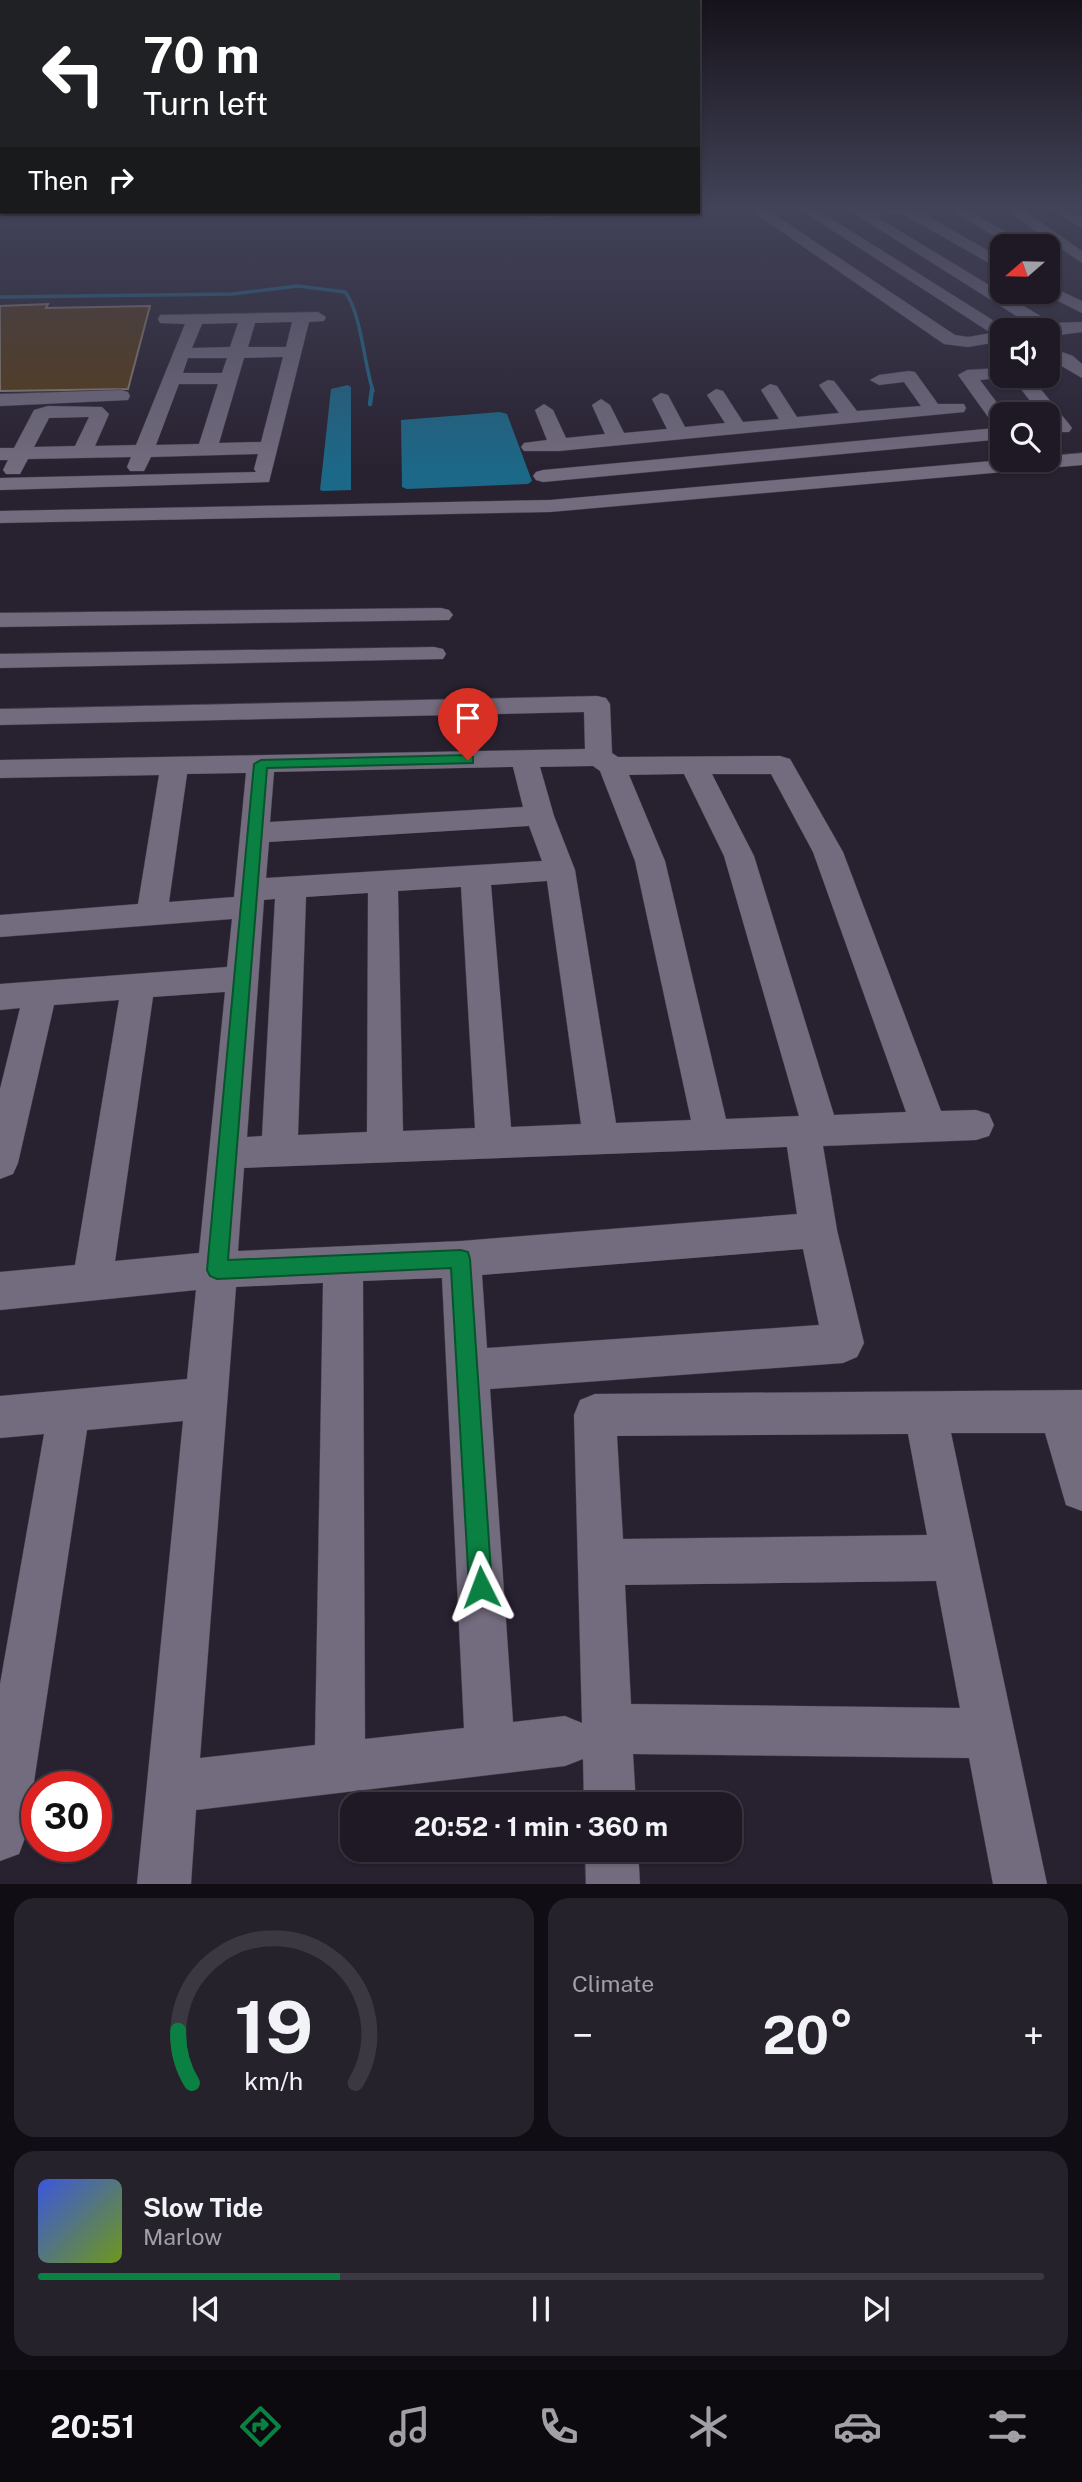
<!DOCTYPE html>
<meta charset="utf-8">
<style>
body{margin:0;font-family:"Public Sans",sans-serif;background:#26222c;color:#f1f3f6;height:100vh;display:flex;flex-direction:column;font-size:26px;white-space:nowrap}
*{box-sizing:border-box;margin:0}
p{font-size:23px;color:#a1a0a6}
.icon{flex:none;width:38px;height:38px;fill:none;stroke:currentColor;stroke-width:2;stroke-linecap:round;stroke-linejoin:round}
.map{position:relative;height:1884px;overflow:hidden}
.panel{display:flex;flex-direction:column;gap:14px;padding:14px;background:#100e14;flex:1}
.panel>*{flex:none}
.banner{position:absolute;left:0px;top:0px;width:700px;height:214px;box-shadow:0 2px 5px #0004,0 0 0 2px #3c3841;background:#202124;color:#fff;overflow:hidden}
.needle{width:46px;rotate:250deg}
.buttons{position:absolute;left:990px;top:234px;display:grid;gap:14px}
.buttons a{display:grid;place-items:center;width:70px;height:70px;border-radius:14px;background:#1e1924;box-shadow:0 2px 5px #0004,0 0 0 2px #3c3841;font-size:35px}
.speed{position:absolute;left:21px;top:1771px;display:flex;gap:14px;font-size:35px;font-weight:700;text-align:center}
.speed>*{display:grid;place-content:center;width:91px;height:91px;border-radius:50%;background:#1e1924;box-shadow:0 2px 5px #0004,0 0 0 2px #3c3841;line-height:1}
.speed .limit{border:10px solid #d22;background:#fff;color:#111}
.pin{position:absolute;display:grid;place-items:center;width:60px;height:60px;color:#fff;margin:-72px -30px;border-radius:50% 50% 50% 0;rotate:-45deg;box-shadow:0 0 7px #0007}
.pin .icon{rotate:45deg}
.me{position:absolute;width:77px;margin:-38px;rotate:357deg;stroke-linejoin:round;filter:drop-shadow(0 0 5px #0008)}
.turn{display:flex;align-items:center;gap:24px;height:147px;padding:0 28px;font-size:32px}
.turn .icon{width:91px;height:91px;stroke-width:2.5}
.turn b{display:block;font-size:49px;line-height:60px}
.then{display:flex;align-items:center;height:66px;padding:0 28px;background:#0003;gap:14px;font-size:26px}
.big{font-size:52px;font-weight:700;line-height:1.1}
.panel .card{flex:1;display:flex;flex-direction:column;justify-content:center;gap:10px;min-width:0;padding:0 24px;border-radius:21px;background:#26222c}
.panel .dial{align-items:center;gap:0}
.dial svg{height:182px;overflow:visible;fill:none;stroke:#3c3841;stroke-width:7;stroke-linecap:round;text-anchor:middle}
.dial text{fill:#f1f3f6;stroke:none}
.song{display:flex;align-items:center;gap:21px}
.cover{width:84px;height:84px;border-radius:10px;background:linear-gradient(135deg,hsl(230 70% 55%),hsl(80 70% 35%))}
.played{height:7px;border-radius:4px;background:linear-gradient(90deg,#0b8043 30%,#3c3841 30%)}
.keys{display:flex;justify-content:space-around;direction:ltr}
.heat{display:flex;justify-content:space-between;align-items:center;font-size:38px;direction:ltr}
.panel .tiles{flex:1;display:grid;gap:14px;grid-template-columns:1fr 1fr}
.card:last-child{grid-column:span 2}
.trip{position:absolute;left:340px;top:1792px;width:402px;height:70px;border-radius:21px;background:#1e1924;box-shadow:0 2px 5px #0004,0 0 0 2px #3c3841;font-weight:700;line-height:70px;text-align:center}
.dock{display:flex;height:112px;justify-content:space-around;align-items:center;background:#0c0a0e;color:#a1a0a6}
.dock .icon{width:49px;height:49px}
.dock .on{color:#0b8043}
.dock b{font-size:32px;color:#f1f3f6}
.map>svg:first-child{display:block}
.water{fill:#1c6888}
.lines{fill:none;stroke-linecap:round;stroke-linejoin:round}
.stream-far1{stroke:#1c6888;stroke-width:3.5}
.stream{stroke:#1c6888;stroke-width:4.5}
.building{fill:#573a15;stroke:#8d7e6e;stroke-width:2}
.minor-casing{stroke:#423c4a;stroke-width:1}
.minor{fill:#736b7e;fill-rule:evenodd}
.route{fill:#0b8043;stroke:#07532c;stroke-width:2}
</style>
<div class="map">
<svg width="1082" height="1884" viewBox="0 0 1082 1884">
<rect width="100%" height="100%" fill="#282130"/>
<g class="water">
<path d="M 348,385 L 351,387 L 351,490 L 323,491 L 320,490 L 331,389 Z"/>
<path d="M 500,412 L 507,414 L 532,481 L 528,484 L 407,489 L 402,487 L 401,420 Z"/>
</g>
<g class="lines">
<path class="stream-far1" d="M 0,297 L 232,294 L 298,286 L 345,292 C 361,312 364,364 373,391"/>
<path class="stream" d="M 370,404 L 372,389"/>
</g>
<path class="building" d="M 48,304 L 46,308 L 150,306 L 128,389 L 0,391 L 0,306 Z"/>
<g class="lines">
<g class="minor-casing">
<g id="minor">
<path d="M 746,207 L 763,207 L 955,335 L 968,337 L 991,333 L 796,207 L 813,207 L 1010,331 L 1003,331 L 1003,341 L 968,347 L 944,344 Z"/>
<path d="M 844,207 L 912,207 L 1003,259 L 1003,271 L 901,213 L 875,216 L 1052,323 L 1082,322 L 1082,332 L 1059,335 L 1040,331 Z"/>
<path d="M 945,207 L 963,207 L 1032,247 L 1013,247 Z"/>
<path d="M 1002,207 L 1019,207 L 1082,251 L 1082,263 Z"/>
<path d="M 1048,207 L 1065,207 L 1082,218 L 1082,228 Z"/>
<path d="M 519,212 L 563,212 C 553,220 528,222 519,212 Z"/>
<path d="M 1048,285 L 1082,301 L 1082,313 L 1042,293 L 1048,292 Z"/>
<path d="M 318,312 L 326,317 L 324,321 L 309,322 L 269,482 L 0,490 L 0,478 L 256,472 L 254,469 L 258,454 L 151,457 L 144,471 L 130,471 L 127,467 L 131,457 L 28,459 L 20,474 L 6,474 L 3,470 L 8,460 L 0,460 L 0,448 L 14,448 L 34,410 L 48,406 L 102,407 L 109,414 L 95,446 L 136,445 L 185,324 L 160,323 L 158,319 L 160,315 ZM 292,322 L 286,347 L 248,347 L 255,323 ZM 238,323 L 230,347 L 192,348 L 202,324 ZM 283,357 L 261,442 L 219,443 L 244,358 ZM 188,358 L 227,358 L 222,373 L 183,373 ZM 179,384 L 218,384 L 199,444 L 156,445 ZM 89,417 L 75,446 L 34,447 L 49,418 Z"/>
<path d="M 1048,347 L 1073,356 L 1082,364 L 1082,378 L 1048,358 Z"/>
<path d="M 1003,368 L 1003,376 L 1009,377 L 980,380 L 1006,415 L 1003,415 L 1003,439 L 543,482 L 536,480 L 533,476 L 536,472 L 543,470 L 996,428 L 958,375 L 967,370 Z"/>
<path d="M 909,371 L 915,372 L 938,404 L 964,404 L 966,408 L 964,412 L 559,451 L 524,451 L 521,447 L 524,443 L 547,440 L 535,410 L 544,404 L 553,410 L 566,438 L 605,434 L 592,405 L 601,399 L 610,405 L 624,433 L 667,429 L 652,399 L 661,393 L 668,395 L 685,427 L 725,423 L 707,395 L 716,389 L 723,391 L 743,422 L 779,419 L 761,390 L 770,384 L 777,386 L 797,417 L 839,413 L 819,385 L 828,380 L 834,381 L 857,411 L 921,406 L 904,382 L 879,385 L 870,380 L 879,375 Z"/>
<path d="M 1011,376 L 1030,376 L 1069,424 L 1072,428 L 1069,432 L 1055,432 L 1048,423 L 1048,415 L 1041,415 Z"/>
<path d="M 121,390 L 128,392 L 130,396 L 128,400 L 0,406 L 0,394 Z"/>
<path d="M 1082,453 L 1082,465 L 550,512 L 0,523 L 0,511 L 550,500 L 1003,460 L 1048,460 L 1048,456 Z"/>
<path d="M 441,608 L 449,610 L 453,615 L 449,620 L 0,627 L 0,613 Z"/>
<path d="M 434,647 L 443,649 L 446,654 L 443,659 L 0,668 L 0,654 Z"/>
<path d="M 597,696 L 606,698 L 610,704 L 612,753 L 618,757 L 780,756 L 790,759 L 843,852 L 941,1111 L 976,1110 L 989,1114 L 994,1125 L 989,1136 L 976,1140 L 823,1146 L 837,1230 L 864,1343 L 857,1357 L 843,1363 L 490,1389 L 513,1722 L 565,1716 L 582,1723 L 574,1415 L 580,1400 L 595,1394 L 1082,1390 L 1082,1511 L 1066,1505 L 1045,1433 L 951,1433 L 1047,1884 L 993,1884 L 969,1758 L 633,1754 L 636,1804 L 584,1804 L 583,1759 L 565,1766 L 196,1810 L 191,1884 L 137,1884 L 183,1421 L 87,1430 L 26,1835 L 19,1854 L 0,1861 L 0,1684 L 44,1434 L 0,1438 L 0,1396 L 187,1379 L 196,1290 L 0,1310 L 0,1272 L 75,1265 L 119,1000 L 54,1005 L 18,1163 L 13,1174 L 0,1179 L 0,1089 L 20,1008 L 0,1010 L 0,984 L 227,967 L 232,919 L 0,937 L 0,915 L 138,904 L 159,775 L 0,778 L 0,760 L 585,749 L 584,712 L 0,725 L 0,709 ZM 593,766 L 600,771 L 635,861 L 691,1120 L 616,1123 L 575,870 L 554,816 L 540,767 ZM 513,767 L 523,807 L 270,822 L 274,772 ZM 246,773 L 234,897 L 169,902 L 187,774 ZM 684,774 L 724,856 L 799,1116 L 726,1119 L 665,861 L 629,775 ZM 712,774 L 771,774 L 813,852 L 906,1112 L 834,1115 L 754,856 ZM 529,826 L 542,861 L 266,878 L 269,842 ZM 547,881 L 581,1124 L 511,1127 L 491,885 ZM 461,887 L 475,1128 L 403,1131 L 398,891 ZM 368,893 L 367,1132 L 298,1135 L 306,897 ZM 275,899 L 262,1136 L 247,1137 L 264,900 ZM 225,992 L 199,1253 L 115,1261 L 153,997 ZM 787,1147 L 797,1214 L 461,1241 L 238,1251 L 244,1168 ZM 803,1249 L 819,1325 L 487,1348 L 482,1275 ZM 442,1278 L 464,1728 L 365,1739 L 363,1281 ZM 323,1283 L 315,1745 L 200,1758 L 236,1287 ZM 908,1434 L 927,1535 L 623,1539 L 617,1436 ZM 936,1581 L 960,1708 L 631,1704 L 625,1585 Z"/>
<path d="M 585,1850 L 638,1850 L 640,1884 L 586,1884 Z"/>
</g>
</g>
<use href="#minor" class="minor"/>
</g>
<linearGradient id="sky" x2="0" y2="1"><stop stop-color="#16121a"/><stop offset="0.44" stop-color="#424359"/><stop offset="1" stop-color="#424359" stop-opacity="0"/></linearGradient>
<rect width="1082" height="471" fill="url(#sky)"/>
<path class="route" d="M 468,755 L 473,757 L 473,763 L 267,768 L 228,1260 L 461,1250 L 468,1252 L 470,1259 L 492,1587 L 489,1595 L 481,1599 L 472,1595 L 469,1587 L 451,1268 L 217,1279 L 210,1276 L 207,1270 L 254,764 L 261,760 Z"/>
</svg>
<div class="buttons">
<a><svg class="needle" viewBox="-14 -14 28 28"><path d="M0-13l5 13h-10z" fill="#e53935"/><path d="M0 13l5-13h-10z" fill="#a1a0a6"/></svg></a>
<a><svg class="icon" aria-label="sound" viewBox="0 0 24 24"><path d="M4 9h4l5-4v14l-5-4H4zM17 9q2 3 0 6"/></svg></a>
<a><svg class="icon" aria-label="search" viewBox="0 0 24 24"><circle cx="10" cy="10" r="6"/><path d="M15 15l6 6"/></svg></a>
</div>
<div class="speed"><div class="limit">30</div></div>
<div class="pin" style="left:468px;top:760px;background:#d93025"><svg class="icon" aria-label="arrive" viewBox="0 0 24 24"><path d="M6 21V4h12l-3 4 3 4H6"/></svg></div>
<svg class="me" style="left:481px;top:1587px" viewBox="-20 -20 40 40"><path d="M0-17L14 15 0 8-14 15z" fill="#0b8043" stroke="#fff" stroke-width="4"/></svg>
<div class="trip">20:52 · 1 min · 360 m</div>
<div class="banner">
<div class="turn"><svg class="icon" aria-label="left" viewBox="0 0 24 24"><path d="M17 20v-9H6M10 6l-5 5 5 5"/></svg><div><b>70 m</b>Turn left</div></div>
<div class="then">Then<svg class="icon" aria-label="right" viewBox="0 0 24 24"><path d="M7 20v-9h11M14 6l5 5-5 5"/></svg></div>
</div>
</div>
<section class="panel">
<div class="tiles">
<div class="card dial"><svg viewBox="0 0 100 80">
<path d="M14 69A42 42 0 1 1 86 69"/>
<path d="M14 69A42 42 0 0 1 8 46" stroke="#0b8043"/>
<text x="50" y="56" font-size="32" font-weight="700">19</text>
<text x="50" y="72" font-size="11">km/h</text>
</svg></div>
<div class="card"><p>Climate</p>
<div class="heat"><a>−</a><b class="big">20°</b><a>+</a></div>
</div>
<div class="card">
<div class="song"><i class="cover"></i><div><b>Slow Tide</b><p>Marlow</p></div></div>
<div class="played"></div>
<div class="keys"><svg class="icon" aria-label="previous" viewBox="0 0 24 24"><path d="M18 5L8 12l10 7zM5 5v14"/></svg><svg class="icon" aria-label="pause" viewBox="0 0 24 24"><path d="M8 5v14M16 5v14"/></svg><svg class="icon" aria-label="next" viewBox="0 0 24 24"><path d="M6 5l10 7-10 7zM19 5v14"/></svg></div>
</div>
</div>
</section>
<nav class="dock">
<b>20:51</b>
<svg class="icon on" aria-label="directions" viewBox="0 0 24 24"><path d="M12 3l9 9-9 9-9-9zM9 14v-3h6M13 9l2 2-2 2"/></svg>
<svg class="icon" aria-label="music" viewBox="0 0 24 24"><path d="M9 18V5l10-2v13"/><circle cx="6" cy="18" r="3"/><circle cx="16" cy="16" r="3"/></svg>
<svg class="icon" aria-label="phone" viewBox="0 0 24 24"><path d="M5 4h4l2 5-3 2q2 4 5 5l2-3 5 2v4C11 20 4 13 5 4z"/></svg>
<svg class="icon" aria-label="climate" viewBox="0 0 24 24"><path d="M12 3v18M4 7l16 10M4 17L20 7"/></svg>
<svg class="icon" aria-label="car" viewBox="0 0 24 24"><path d="M5 17H2v-5l4-1 3-4h7l3 4 3 1v5h-3M9 17h6M6 11h13"/><circle cx="7" cy="17" r="2"/><circle cx="17" cy="17" r="2"/></svg>
<svg class="icon" aria-label="filters" viewBox="0 0 24 24"><path d="M4 7h16M4 17h16"/><circle cx="9" cy="7" r="2"/><circle cx="15" cy="17" r="2"/></svg>
</nav>
